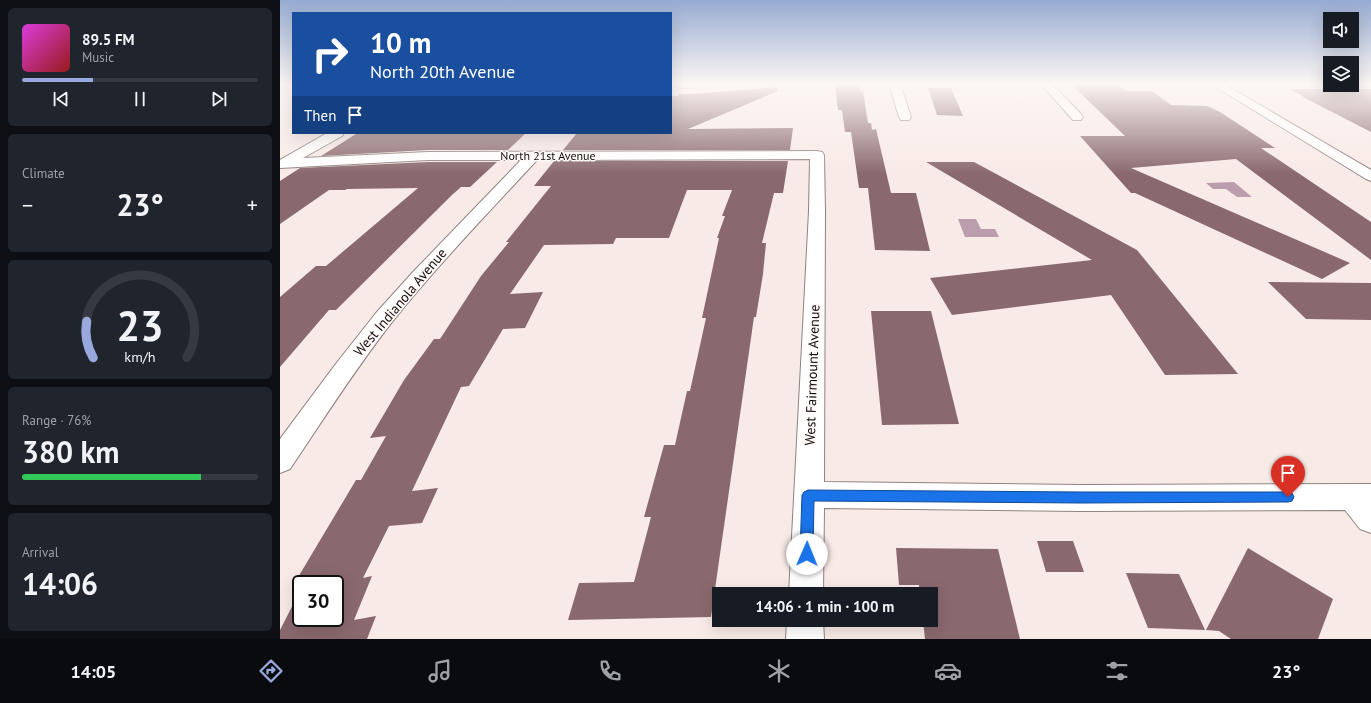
<!DOCTYPE html>
<meta charset="utf-8">
<style>
body{margin:0;font-family:"PT Sans",sans-serif;background:#20242c;color:#f1f3f6;height:100vh;display:flex;flex-direction:column;font-size:15px;white-space:nowrap}
*{box-sizing:border-box;margin:0}
p{font-size:13px;color:#9ea1a6}
.icon{flex:none;width:22px;height:22px;fill:none;stroke:currentColor;stroke-width:2;stroke-linecap:round;stroke-linejoin:round}
.map{position:relative;flex:1;overflow:hidden}
.side{display:flex;flex-direction:column;gap:8px;padding:8px;background:#0d0f14;width:280px}
.side>*{flex:none}
.hud{position:absolute;left:12px;top:12px;width:380px;height:122px;border-radius:0px;box-shadow:0 4px 16px #0002;background:#1a4fa0;color:#fff;overflow:hidden}
.controls{position:absolute;left:1043px;top:12px;display:grid;gap:8px}
.controls a{display:grid;place-items:center;width:36px;height:36px;border-radius:0px;background:#171b24;box-shadow:0 4px 16px #0002;font-size:20px}
.speed{position:absolute;left:12px;top:575px;display:flex;gap:8px;font-size:20px;font-weight:700;text-align:center}
.speed>*{display:grid;place-content:center;width:52px;height:52px;border-radius:50%;background:#171b24;box-shadow:0 4px 16px #0002;line-height:1}
.speed .limit{border:2px solid #111;border-radius:6px;background:#fff;color:#111}
.pin{position:absolute;display:grid;place-items:center;width:34px;height:34px;color:#fff;margin:-41px -17px;border-radius:50% 50% 50% 0;rotate:-45deg;box-shadow:0 0 4px #0007}
.pin .icon{rotate:45deg}
.me{position:absolute;width:44px;margin:-22px;rotate:1deg;stroke-linejoin:round;filter:drop-shadow(0 0 3px #0008)}
.turn{display:flex;align-items:center;gap:14px;height:84px;padding:0 12px;font-size:18px}
.turn .icon{width:52px;height:52px;stroke-width:2.5}
.turn b{display:block;font-size:28px;line-height:34px}
.then{display:flex;align-items:center;height:38px;padding:0 12px;background:#0003;gap:8px;font-size:15px}
.big{font-size:30px;font-weight:800;line-height:1.1}
.side .tile{flex:1;display:flex;flex-direction:column;justify-content:center;gap:6px;min-width:0;padding:0 14px;border-radius:6px;background:#20242c}
.side .dial{align-items:center;gap:0}
.dial svg{height:104px;overflow:visible;fill:none;stroke:#363941;stroke-width:7;stroke-linecap:round;text-anchor:middle}
.dial text{fill:#f1f3f6;stroke:none}
.song{display:flex;align-items:center;gap:12px}
.cover{width:48px;height:48px;border-radius:6px;background:linear-gradient(135deg,hsl(300 70% 55%),hsl(0 70% 35%))}
.played{height:4px;border-radius:2px;background:linear-gradient(90deg,#97a9dd 30%,#363941 30%)}
.keys{display:flex;justify-content:space-around;direction:ltr}
.heat{display:flex;justify-content:space-between;align-items:center;font-size:22px;direction:ltr}
.charge{height:6px;border-radius:3px;background:linear-gradient(90deg,#34c759 76%,#363941 0)}
.trip{position:absolute;left:432px;top:587px;width:226px;height:40px;border-radius:0px;background:#171b24;box-shadow:0 4px 16px #0002;font-weight:800;line-height:40px;text-align:center}
.dock{display:flex;height:64px;justify-content:space-around;align-items:center;background:#090b0e;color:#9ea1a6}
.dock .icon{width:28px;height:28px}
.dock .selected{color:#97a9dd}
.dock b{font-size:18px;color:#f1f3f6}
main{display:flex;flex:1;min-height:0}
.map>svg:first-child{display:block}
.water{fill:#bb9dae}
.building{fill:#8a696e}
.lines{fill:none;stroke-linecap:round;stroke-linejoin:round}
.street-casing{stroke:#90837f;stroke-width:2}
.secondary-casing{stroke:#90837f;stroke-width:2}
.street{fill:#fff;fill-rule:evenodd}
.secondary{fill:#fff;fill-rule:evenodd}
.route{fill:#1a73e8;stroke:#114b97}
.labels{text-anchor:middle;dominant-baseline:central;stroke-width:3;stroke-linejoin:round;paint-order:stroke}
.far-street-label{font-size:12px;fill:#140f0e;stroke:#fff9f8}
.street-label{font-size:14px;fill:#140f0e;stroke:#fff9f8}
</style>
<main>
<section class="side">
<div class="tile">
<div class="song"><i class="cover"></i><div><b>89.5 FM</b><p>Music</p></div></div>
<div class="played"></div>
<div class="keys"><svg class="icon" aria-label="previous" viewBox="0 0 24 24"><path d="M18 5L8 12l10 7zM5 5v14"/></svg><svg class="icon" aria-label="pause" viewBox="0 0 24 24"><path d="M8 5v14M16 5v14"/></svg><svg class="icon" aria-label="next" viewBox="0 0 24 24"><path d="M6 5l10 7-10 7zM19 5v14"/></svg></div>
</div>
<div class="tile"><p>Climate</p>
<div class="heat"><a>−</a><b class="big">23°</b><a>+</a></div>
</div>
<div class="tile dial"><svg viewBox="0 0 100 80">
<path d="M14 69A42 42 0 1 1 86 69"/>
<path d="M14 69A42 42 0 0 1 9 41" stroke="#97a9dd"/>
<text x="50" y="56" font-size="32" font-weight="700">23</text>
<text x="50" y="72" font-size="11">km/h</text>
</svg></div>
<div class="tile"><p>Range · 76%</p><b class="big">380 km</b><div class="charge"></div></div>
<div class="tile"><p>Arrival</p><b class="big">14:06</b></div>
</section>
<div class="map">
<svg width="1091" height="639" viewBox="0 0 1091 639">
<rect width="100%" height="100%" fill="#f8eae6"/>
<g class="water">
<path d="M 954,182 L 972,197 L 957,197 L 946,189 L 933,189 L 926,183 Z"/>
<path d="M 678,219 L 696,219 L 701,229 L 715,229 L 719,237 L 685,237 Z"/>
</g>
<g class="building">
<path d="M 555,84 L 579,84 L 580,91 L 583,91 L 588,123 L 591,123 L 592,130 L 596,129 L 611,193 L 636,193 L 650,251 L 595,250 L 588,188 L 579,188 L 571,132 L 565,132 L 562,110 L 558,110 Z"/>
<path d="M 791,84 L 837,84 L 846,91 L 872,91 L 891,105 L 927,106 L 940,112 L 995,148 L 981,148 L 1091,222 L 1091,260 L 956,159 L 851,168 L 1070,263 L 1042,279 L 855,193 L 851,193 L 800,136 L 845,136 Z"/>
<path d="M 497,87 L 498,91 L 408,129 L 513,128 L 510,150 L 283,150 L 297,133 L 391,133 L 391,96 L 398,96 L 399,94 L 415,94 Z"/>
<path d="M 648,88 L 671,88 L 683,116 L 657,115 Z"/>
<path d="M 1009,89 L 1091,89 L 1091,132 L 1023,97 L 1024,97 Z"/>
<path d="M 92,133 L 246,133 L 228,150 L 148,150 L 41,156 L 76,134 Z"/>
<path d="M 274,161 L 508,161 L 503,193 L 494,193 L 482,243 L 486,243 L 483,274 L 476,317 L 474,317 L 431,617 L 288,620 L 299,583 L 354,582 L 371,517 L 364,517 L 384,445 L 395,445 L 407,391 L 410,391 L 426,318 L 422,318 L 439,238 L 437,238 L 445,216 L 442,216 L 452,190 L 407,190 L 389,238 L 336,238 L 333,244 L 264,245 L 230,294 L 263,292 L 245,328 L 223,329 L 189,386 L 181,387 L 132,491 L 158,488 L 142,523 L 109,526 L 83,578 L 92,576 L 74,620 L 96,616 L 87,639 L 0,639 L 0,630 L 21,589 L 21,618 L 55,618 L 55,584 L 14,584 L 76,480 L 81,480 L 106,436 L 90,438 L 124,380 L 154,339 L 160,339 L 201,276 L 229,242 L 226,242 L 271,186 L 254,186 Z"/>
<path d="M 148,162 L 217,162 L 190,187 L 181,187 L 172,195 L 56,310 L 49,310 L 0,367 L 0,297 L 36,266 L 46,266 L 138,188 L 67,189 L 65,190 L 49,190 L 0,224 L 0,181 L 20,168 Z"/>
<path d="M 646,162 L 694,162 L 857,250 L 958,374 L 885,375 L 831,295 L 672,315 L 650,278 L 812,260 Z"/>
<path d="M 988,282 L 1091,283 L 1091,320 L 1026,319 Z"/>
<path d="M 591,311 L 651,311 L 679,424 L 602,425 Z"/>
<path d="M 757,541 L 793,541 L 804,572 L 766,572 Z"/>
<path d="M 616,548 L 718,549 L 740,639 L 645,639 L 643,620 L 651,620 L 651,594 L 640,594 L 639,585 L 619,585 Z"/>
<path d="M 968,548 L 1053,599 L 1038,639 L 951,639 L 939,631 L 926,630 Z"/>
<path d="M 846,573 L 899,574 L 925,630 L 868,628 Z"/>
</g>
<g class="lines">
<g class="street-casing">
<g id="street">
<path d="M 391,84 L 423,84 C 418,89 396,89 391,84 Z"/>
<path d="M 609,84 L 620,84 L 631,117 L 629,120 L 621,120 L 619,117 Z"/>
<path d="M 761,84 L 772,84 L 801,114 L 803,117 L 801,120 L 793,120 Z"/>
<path d="M 47,133 L 64,133 L 62,136 L 23,158 L 148,152 L 537,151 L 542,152 L 544,155 L 545,211 L 544,482 L 801,485 L 1091,484 L 1091,533 L 1080,529 L 1065,510 L 801,511 L 544,508 L 543,594 L 509,594 L 529,211 L 530,159 L 257,160 C 208,213 157,266 112,322 C 75,369 43,420 10,469 L 0,473 L 0,439 L 55,365 L 96,313 L 133,272 L 241,160 L 148,160 L 0,168 L 0,160 Z"/>
<path d="M 507,620 L 543,620 L 544,639 L 506,639 Z"/>
</g>
</g>
<g class="secondary-casing">
<path id="secondary" d="M 931,84 L 944,84 L 1091,170 L 1091,181 L 1086,179 Z"/>
</g>
<use href="#street" class="street"/>
<use href="#secondary" class="secondary"/>
</g>
<linearGradient id="sky" x2="0" y2="1"><stop stop-color="#96abd1"/><stop offset="0.48" stop-color="#fcf6f4"/><stop offset="1" stop-color="#fcf6f4" stop-opacity="0"/></linearGradient>
<rect width="1091" height="174" fill="url(#sky)"/>
<path class="route" d="M 528,490 L 801,492 L 1008,492 L 1012,493 L 1014,497 L 1012,501 L 1008,502 L 801,503 L 534,501 L 533,554 L 531,558 L 527,560 L 522,558 L 520,554 L 522,495 L 524,492 Z"/>
<g class="labels">
<g class="far-street-label">
<text x="268" y="155">North 21st Avenue</text>
</g>
<g class="street-label">
<text transform="translate(120 302) rotate(-50)">West Indianola Avenue</text>
<text transform="translate(532 375) rotate(-88)">West Fairmount Avenue</text>
</g>
</g>
</svg>
<div class="controls">
<a><svg class="icon" aria-label="sound" viewBox="0 0 24 24"><path d="M4 9h4l5-4v14l-5-4H4zM17 9q2 3 0 6"/></svg></a>
<a><svg class="icon" aria-label="layers" viewBox="0 0 24 24"><path d="M12 4l9 5-9 5-9-5zM3 14l9 5 9-5"/></svg></a>
</div>
<div class="speed"><div class="limit">30</div></div>
<div class="pin" style="left:1008px;top:497px;background:#d93025"><svg class="icon" aria-label="arrive" viewBox="0 0 24 24"><path d="M6 21V4h12l-3 4 3 4H6"/></svg></div>
<svg class="me" style="left:527px;top:554px" viewBox="-20 -20 40 40"><circle r="19" fill="#fff"/><path d="M0-13L10 11 0 6-10 11z" fill="#1a73e8"/></svg>
<div class="trip">14:06 · 1 min · 100 m</div>
<div class="hud">
<div class="turn"><svg class="icon" aria-label="right" viewBox="0 0 24 24"><path d="M7 20v-9h11M14 6l5 5-5 5"/></svg><div><b>10 m</b>North 20th Avenue</div></div>
<div class="then">Then<svg class="icon" aria-label="arrive" viewBox="0 0 24 24"><path d="M6 21V4h12l-3 4 3 4H6"/></svg></div>
</div>
</div>
</main>
<nav class="dock">
<b>14:05</b>
<svg class="icon selected" aria-label="directions" viewBox="0 0 24 24"><path d="M12 3l9 9-9 9-9-9zM9 14v-3h6M13 9l2 2-2 2"/></svg>
<svg class="icon" aria-label="music" viewBox="0 0 24 24"><path d="M9 18V5l10-2v13"/><circle cx="6" cy="18" r="3"/><circle cx="16" cy="16" r="3"/></svg>
<svg class="icon" aria-label="phone" viewBox="0 0 24 24"><path d="M5 4h4l2 5-3 2q2 4 5 5l2-3 5 2v4C11 20 4 13 5 4z"/></svg>
<svg class="icon" aria-label="climate" viewBox="0 0 24 24"><path d="M12 3v18M4 7l16 10M4 17L20 7"/></svg>
<svg class="icon" aria-label="car" viewBox="0 0 24 24"><path d="M5 17H2v-5l4-1 3-4h7l3 4 3 1v5h-3M9 17h6M6 11h13"/><circle cx="7" cy="17" r="2"/><circle cx="17" cy="17" r="2"/></svg>
<svg class="icon" aria-label="filters" viewBox="0 0 24 24"><path d="M4 7h16M4 17h16"/><circle cx="9" cy="7" r="2"/><circle cx="15" cy="17" r="2"/></svg>
<b>23°</b>
</nav>
